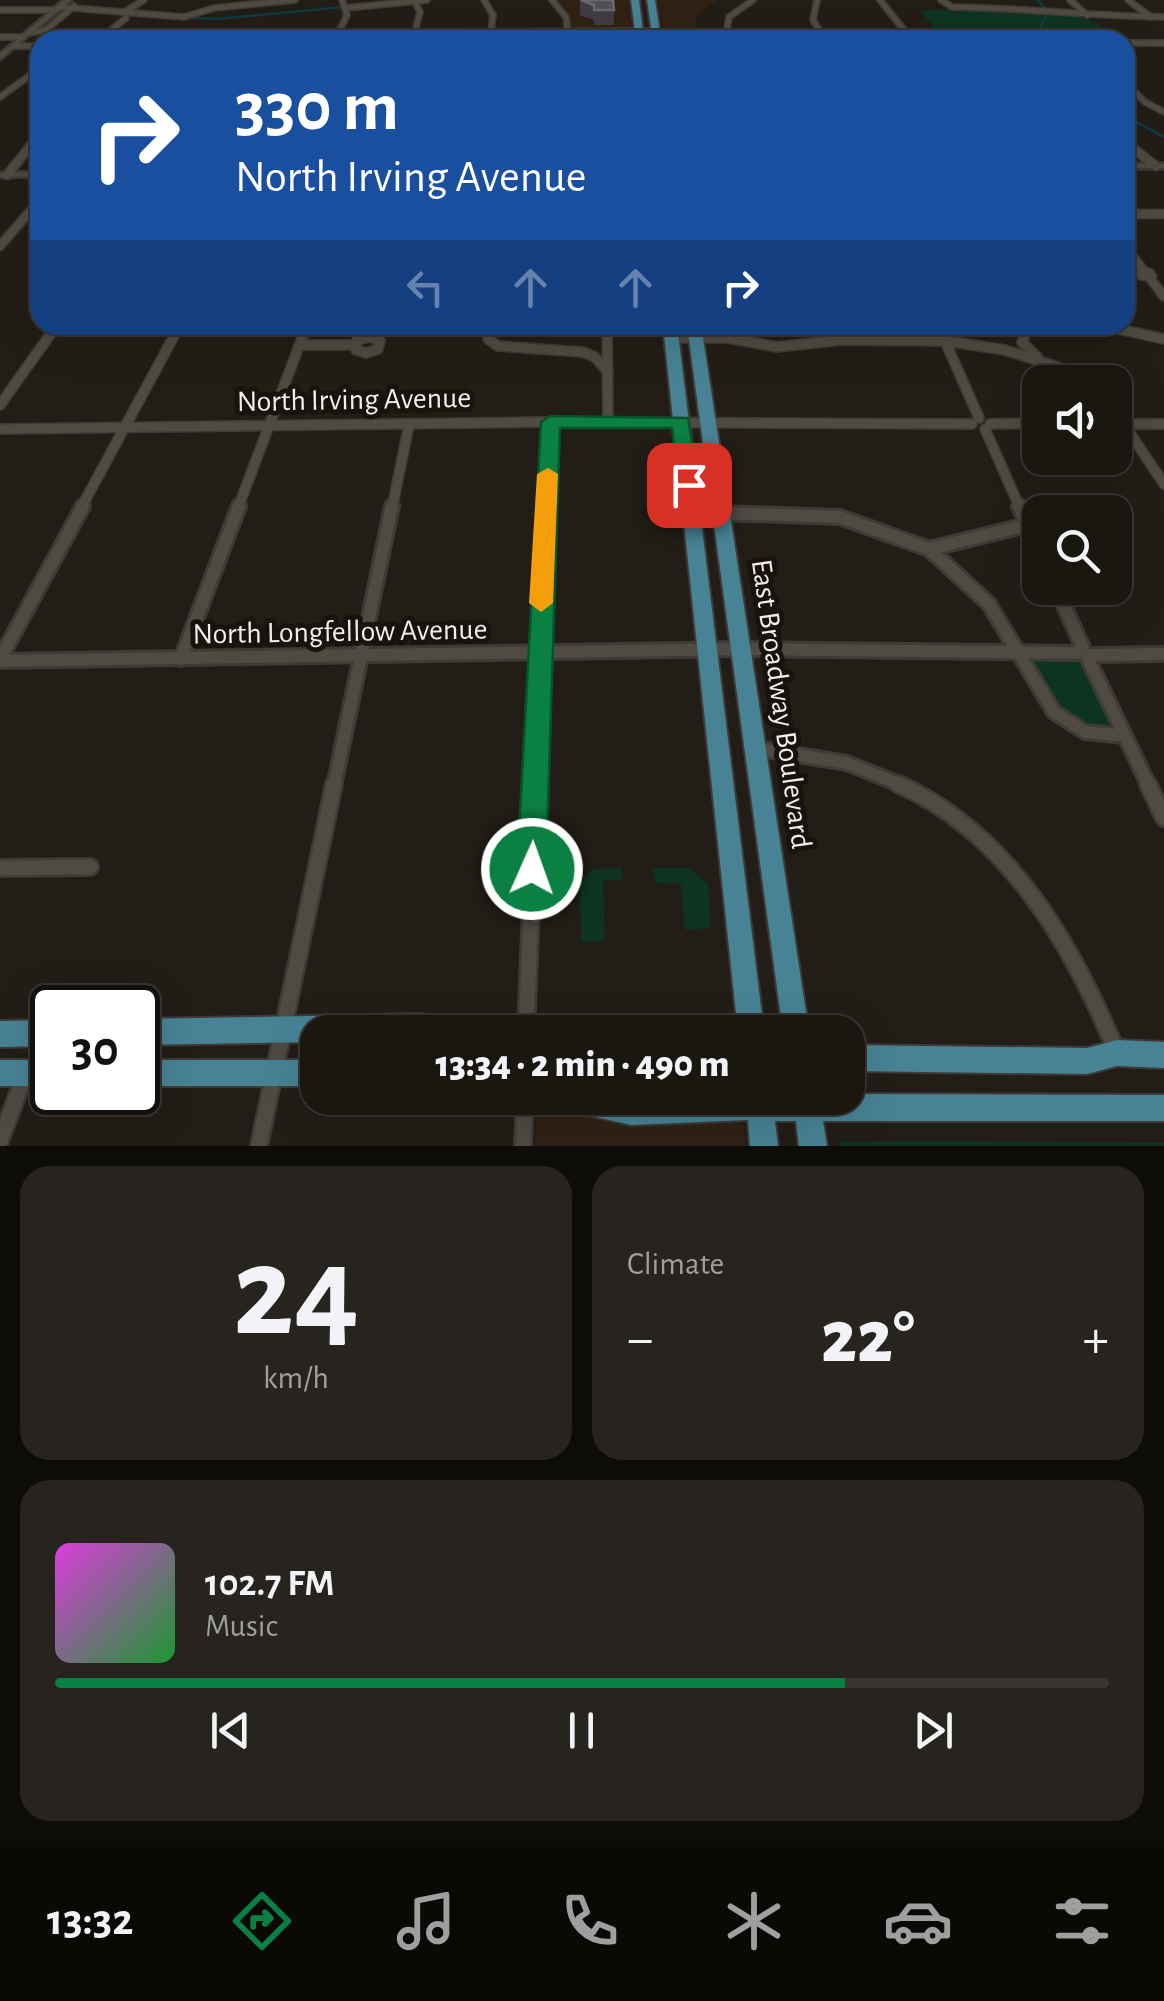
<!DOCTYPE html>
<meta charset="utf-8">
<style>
body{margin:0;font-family:"Alegreya Sans",sans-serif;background:#27231e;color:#f1f3f6;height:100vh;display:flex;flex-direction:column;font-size:38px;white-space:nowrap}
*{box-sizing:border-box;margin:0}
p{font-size:32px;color:#9f9f9f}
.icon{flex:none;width:55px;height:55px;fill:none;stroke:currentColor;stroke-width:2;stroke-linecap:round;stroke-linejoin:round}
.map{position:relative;height:1146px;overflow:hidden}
.details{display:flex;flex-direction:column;gap:20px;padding:20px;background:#0e0c09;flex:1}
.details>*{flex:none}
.top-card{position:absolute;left:30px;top:30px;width:1105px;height:305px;border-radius:30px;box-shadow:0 10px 40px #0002,0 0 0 2px #383530;background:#1a4fa0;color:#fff;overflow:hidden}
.buttons{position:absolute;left:1022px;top:365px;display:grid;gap:20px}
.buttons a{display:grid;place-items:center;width:110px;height:110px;border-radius:20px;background:#1a1610;box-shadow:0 10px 40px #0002,0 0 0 2px #383530;font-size:50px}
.speed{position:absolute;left:30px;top:985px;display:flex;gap:20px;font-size:50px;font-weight:700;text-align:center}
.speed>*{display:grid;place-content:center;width:130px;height:130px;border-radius:50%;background:#1a1610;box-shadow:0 10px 40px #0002,0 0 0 2px #383530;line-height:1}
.speed .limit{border:5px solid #111;border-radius:15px;background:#fff;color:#111}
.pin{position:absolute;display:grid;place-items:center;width:85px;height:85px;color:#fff;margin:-42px;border-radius:20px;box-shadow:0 5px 15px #0006}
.me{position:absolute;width:110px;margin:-55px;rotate:2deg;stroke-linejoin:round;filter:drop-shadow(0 0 8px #0008)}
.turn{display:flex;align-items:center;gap:35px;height:210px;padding:0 40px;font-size:45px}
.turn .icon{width:130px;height:130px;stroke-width:2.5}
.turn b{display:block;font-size:70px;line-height:85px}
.lanes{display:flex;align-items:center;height:95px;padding:0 40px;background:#0003;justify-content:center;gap:50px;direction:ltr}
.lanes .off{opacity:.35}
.big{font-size:75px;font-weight:800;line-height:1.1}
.details .card{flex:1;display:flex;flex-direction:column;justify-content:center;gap:15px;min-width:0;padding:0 35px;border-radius:30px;background:#27231e}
.details .dial{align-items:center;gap:0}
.dial b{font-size:130px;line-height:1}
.song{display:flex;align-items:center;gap:30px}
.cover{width:120px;height:120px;border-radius:15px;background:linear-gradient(135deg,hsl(300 70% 55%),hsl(130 70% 35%))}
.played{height:10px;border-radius:5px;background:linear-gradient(90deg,#0b8043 75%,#383530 75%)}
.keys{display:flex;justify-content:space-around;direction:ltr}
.heat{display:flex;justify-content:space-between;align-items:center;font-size:55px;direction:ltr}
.details .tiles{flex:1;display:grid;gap:20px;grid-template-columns:1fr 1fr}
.card:last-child{grid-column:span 2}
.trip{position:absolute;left:300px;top:1015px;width:565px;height:100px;border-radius:30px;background:#1a1610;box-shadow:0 10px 40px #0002,0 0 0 2px #383530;font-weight:800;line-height:100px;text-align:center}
.tabs{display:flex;height:160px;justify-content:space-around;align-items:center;background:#0a0906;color:#9f9f9f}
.tabs .icon{width:70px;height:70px}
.tabs .current{color:#0b8043}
.tabs b{font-size:45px;color:#f1f3f6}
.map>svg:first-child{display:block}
.commercial{fill:#2f2215}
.green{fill:#0d3421}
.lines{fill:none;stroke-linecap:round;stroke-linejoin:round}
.stream{stroke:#103b41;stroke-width:2.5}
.minor-far4-casing{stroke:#3e3a36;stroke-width:8}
.minor-far3-casing{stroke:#3e3a36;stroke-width:11}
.minor-far2-casing{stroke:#3e3a36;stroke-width:12}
.minor-far1-casing{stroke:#3e3a36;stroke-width:18}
.minor-casing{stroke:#3e3a36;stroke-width:20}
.tertiary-casing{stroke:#3e3a36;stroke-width:5}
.primary-casing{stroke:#3e3a36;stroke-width:4}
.minor-far4{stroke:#4f4a42;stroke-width:5}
.minor-far3{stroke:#4f4a42;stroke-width:8}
.minor-far2{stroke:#4f4a42;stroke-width:9}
.minor-far1{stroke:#4f4a42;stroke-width:12}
.minor{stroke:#4f4a42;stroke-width:15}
.tertiary{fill:#4f4a42;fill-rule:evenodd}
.primary{fill:#478395;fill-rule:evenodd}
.wall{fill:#3f3c44}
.building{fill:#525055;stroke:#6b696d;stroke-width:2.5}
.route{fill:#0b8043;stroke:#07532c;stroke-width:2.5}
.slow{fill:#f59e0b}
.labels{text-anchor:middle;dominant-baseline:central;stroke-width:10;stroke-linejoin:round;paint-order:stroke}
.street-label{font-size:30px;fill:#f2efea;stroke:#18140d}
</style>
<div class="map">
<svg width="1164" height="1146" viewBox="0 0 1164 1146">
<rect width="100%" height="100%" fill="#221d16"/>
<g class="commercial">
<path d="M 554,0 L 628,0 L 632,28 L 571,29 L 569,17 Z"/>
<path d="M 658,0 L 718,0 L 695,16 L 697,30 L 663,30 Z"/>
<path d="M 537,1106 L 618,1122 L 734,1123 L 744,1125 L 746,1146 L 535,1146 Z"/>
</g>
<g class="green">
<path d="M 920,10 C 968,10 1068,0 1105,29 L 935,29 Z"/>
<path d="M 1023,655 L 1081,655 L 1115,728 C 1055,727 1052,702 1023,655 Z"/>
<path d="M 622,868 L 623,880 L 603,881 L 605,941 L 581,942 L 580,883 L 592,869 Z"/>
<path d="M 653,868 L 689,868 L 708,884 L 711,928 L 685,930 L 681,884 L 655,883 Z"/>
<path d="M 927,1141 L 1164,1143 L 1164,1146 L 839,1146 L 843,1142 Z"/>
</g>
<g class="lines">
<g class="stream">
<path d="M 1037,0 L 1049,12 L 1036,34 L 1042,40"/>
<path d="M 133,15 L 218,19 L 343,7"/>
<path d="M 1125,116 L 1164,137"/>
</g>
<g class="minor-far4-casing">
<g id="minor-far4">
<path d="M 484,0 L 493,15 L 490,40"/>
<path d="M 552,0 L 566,17 L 569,40"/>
<path d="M 817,0 L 813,20 L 825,40"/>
<path d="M 880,0 L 912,40"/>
<path d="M 941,0 L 952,7 C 1023,8 1093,16 1164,17"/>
<path d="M 1070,0 L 1087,15"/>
<path d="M 1128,0 L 1151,17"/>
<path d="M 60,7 L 184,17 L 214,8 L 295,0"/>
<path d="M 346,8 L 427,0"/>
<path d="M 0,10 L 56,10"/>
<path d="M 126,11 L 144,0"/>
<path d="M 29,33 L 46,30 L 74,6"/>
<path d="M 0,37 L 24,37"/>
<path d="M 99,40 L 126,18"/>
<path d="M 179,40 L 217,33 L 656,31"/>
<path d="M 335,40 L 347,15 L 342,0"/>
<path d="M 413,40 L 420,12 L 414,0"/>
<path d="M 733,40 L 727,30 L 729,17 L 753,0"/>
<path d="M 1125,43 L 1164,43"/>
<path d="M 13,46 L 40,46"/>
<path d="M 1125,83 L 1145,102 L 1164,112"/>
<path d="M 0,97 L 40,68"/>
</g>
</g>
<g class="minor-far3-casing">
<g id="minor-far3">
<path d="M 1125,142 L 1156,166"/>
<path d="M 7,175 L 40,134"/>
<path d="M 1125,214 L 1164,214"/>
<path d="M 0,246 L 40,200"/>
<path d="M 1125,247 L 1144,271"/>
<path d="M 1142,271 L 1150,273 L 1152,276 L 1142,276 Z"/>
<path d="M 1149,277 L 1162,294"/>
</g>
</g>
<g class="minor-far2-casing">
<g id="minor-far2">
<path d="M 1160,291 L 1164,296"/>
<path d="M 490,325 L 488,339 L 498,346 L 583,352 L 595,357 L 608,372"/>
<path d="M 607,325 L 608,422"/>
<path d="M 870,325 L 888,339"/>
<path d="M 938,325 L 979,418"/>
<path d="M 1029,325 L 1022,342 L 1038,358"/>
<path d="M 1100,325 L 1164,339"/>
<path d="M 370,337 L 380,341 L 378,349 L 366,353 L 356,350 L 357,340 Z"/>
<path d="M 672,338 L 728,338 L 777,347 L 841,340 L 946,341 L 1005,350 L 1058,367 L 1084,382"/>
<path d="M 299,345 L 354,345"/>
<path d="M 0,405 L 57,325"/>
<path d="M 1115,411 L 1164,484"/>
<path d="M 990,424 L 1040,423"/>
<path d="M 1115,424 L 1164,424"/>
<path d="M 0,429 L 550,422 L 972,424"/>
<path d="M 985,429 L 1020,508"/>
<path d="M 81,508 L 180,325"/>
<path d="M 238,508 L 307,325"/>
<path d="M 392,508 L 409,425"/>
<path d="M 547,508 L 550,422"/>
</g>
</g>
<g class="minor-far1-casing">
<g id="minor-far1">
<path d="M 1019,506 L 1040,553"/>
<path d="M 692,512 L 840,517 L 929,549 L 989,604 L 1054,712 L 1085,732 L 1125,736"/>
<path d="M 929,549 L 1027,525"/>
<path d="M 1056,588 L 1083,648"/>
<path d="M 1091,655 L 1164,654"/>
<path d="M 0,659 L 83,506"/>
<path d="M 181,659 L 239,506"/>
<path d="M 1088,659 L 1149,786"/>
<path d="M 0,661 L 740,649 L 1077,653"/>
<path d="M 755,748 L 847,763 L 904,786"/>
<path d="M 334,786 L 392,506"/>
<path d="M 536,786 L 547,506"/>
</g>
</g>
<g class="minor-casing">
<g id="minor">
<path d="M 898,784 C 1009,833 1073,946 1117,1053"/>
<path d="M 1148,784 L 1164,818"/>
<path d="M 0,868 L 90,867"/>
<path d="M 526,1032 L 536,784"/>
<path d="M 0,1141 L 25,1075"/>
<path d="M 259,1146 L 334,784"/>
<path d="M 523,1146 L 525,1098"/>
</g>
</g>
<g class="tertiary-casing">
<g id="tertiary">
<path d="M 64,0 L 71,0 L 0,59 L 0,54 Z"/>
<rect x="1125" y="164" width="39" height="4"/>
<path d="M 40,172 L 40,176 L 0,177 L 0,173 Z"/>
</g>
</g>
<g class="primary-casing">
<g id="primary">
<path d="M 631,0 L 639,0 L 644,40 L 636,40 Z"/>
<path d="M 647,0 L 655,0 L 661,40 L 653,40 Z"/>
<path d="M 663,325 L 677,325 L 764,1032 L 738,1032 Z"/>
<path d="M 687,325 L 701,325 L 809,1032 L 783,1032 Z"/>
<path d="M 419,1014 L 470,1019 L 479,1023 L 483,1032 L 318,1032 L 318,1042 L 138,1045 L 138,1019 Z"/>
<path d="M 52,1020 L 52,1046 L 0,1047 L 0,1021 Z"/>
<path d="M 1117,1040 L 1164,1042 L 1164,1068 L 1117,1066 L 1087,1074 L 848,1071 L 848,1045 L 1087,1048 Z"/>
<rect x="0" y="1060" width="52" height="26"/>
<rect x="138" y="1060" width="180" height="26"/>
<path d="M 848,1094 L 1164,1095 L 1164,1121 L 823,1121 L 827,1146 L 799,1146 L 796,1121 L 775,1121 L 778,1146 L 750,1146 L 748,1120 L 631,1125 L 570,1111 L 561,1107 L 557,1098 L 848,1098 Z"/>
</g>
</g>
<use href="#minor-far4" class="minor-far4"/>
<use href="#minor-far3" class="minor-far3"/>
<use href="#minor-far2" class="minor-far2"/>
<use href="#minor-far1" class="minor-far1"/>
<use href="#minor" class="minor"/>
<use href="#tertiary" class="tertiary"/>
<use href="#primary" class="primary"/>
</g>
<path class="wall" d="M 580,0 L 614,10 L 614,25 L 594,25 L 594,20 L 580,15 Z"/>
<path class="building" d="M 581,0 L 613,0 L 614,10 L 594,10 L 594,5 Z"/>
<path class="route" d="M 550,416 L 688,418 L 699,485 L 689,492 L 679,485 L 672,428 L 560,428 L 546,869 L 542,879 L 532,884 L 521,879 L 517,869 L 541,422 Z"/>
<path class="slow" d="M 548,468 L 558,474 L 553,603 L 541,612 L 529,603 L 537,474 Z"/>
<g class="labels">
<g class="street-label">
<text transform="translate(354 400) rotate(-1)">North Irving Avenue</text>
<text transform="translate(340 632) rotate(-1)">North Longfellow Avenue</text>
<text transform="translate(781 704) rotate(82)">East Broadway Boulevard</text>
</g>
</g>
</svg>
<div class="buttons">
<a><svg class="icon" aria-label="sound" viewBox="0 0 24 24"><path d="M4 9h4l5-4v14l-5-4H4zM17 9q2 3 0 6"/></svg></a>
<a><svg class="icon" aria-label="search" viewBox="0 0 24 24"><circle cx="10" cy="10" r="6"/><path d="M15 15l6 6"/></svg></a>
</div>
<div class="speed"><div class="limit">30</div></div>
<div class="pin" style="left:689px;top:485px;background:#d93025"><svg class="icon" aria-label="arrive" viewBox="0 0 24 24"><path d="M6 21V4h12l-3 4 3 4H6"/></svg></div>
<svg class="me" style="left:532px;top:869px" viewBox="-20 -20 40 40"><circle r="17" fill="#0b8043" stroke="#fff" stroke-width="3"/><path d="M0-11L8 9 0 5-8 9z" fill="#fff"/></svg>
<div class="trip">13:34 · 2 min · 490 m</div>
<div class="top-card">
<div class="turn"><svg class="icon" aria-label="right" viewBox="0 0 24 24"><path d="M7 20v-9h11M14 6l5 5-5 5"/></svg><div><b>330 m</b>North Irving Avenue</div></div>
<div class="lanes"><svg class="icon off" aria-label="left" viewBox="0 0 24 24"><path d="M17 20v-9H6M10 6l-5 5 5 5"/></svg><svg class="icon off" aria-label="ahead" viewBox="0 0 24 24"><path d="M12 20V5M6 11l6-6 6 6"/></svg><svg class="icon off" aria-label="ahead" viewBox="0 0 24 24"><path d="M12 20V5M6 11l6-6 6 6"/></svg><svg class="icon" aria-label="right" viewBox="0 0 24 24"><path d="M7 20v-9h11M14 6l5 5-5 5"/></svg></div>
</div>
</div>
<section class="details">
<div class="tiles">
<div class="card dial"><b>24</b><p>km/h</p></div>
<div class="card"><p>Climate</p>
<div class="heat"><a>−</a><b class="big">22°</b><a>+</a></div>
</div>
<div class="card">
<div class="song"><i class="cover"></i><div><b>102.7 FM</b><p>Music</p></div></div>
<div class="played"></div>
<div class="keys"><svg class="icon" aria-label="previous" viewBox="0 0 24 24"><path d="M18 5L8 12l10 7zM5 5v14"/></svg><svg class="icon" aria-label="pause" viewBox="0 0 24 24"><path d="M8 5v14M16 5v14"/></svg><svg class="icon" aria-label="next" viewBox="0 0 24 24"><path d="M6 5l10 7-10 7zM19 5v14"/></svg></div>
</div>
</div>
</section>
<nav class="tabs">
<b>13:32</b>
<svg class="icon current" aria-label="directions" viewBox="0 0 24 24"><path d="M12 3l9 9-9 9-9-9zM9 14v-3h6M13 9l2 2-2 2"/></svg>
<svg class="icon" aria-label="music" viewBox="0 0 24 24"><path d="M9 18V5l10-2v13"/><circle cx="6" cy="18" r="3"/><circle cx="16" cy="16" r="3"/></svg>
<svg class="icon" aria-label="phone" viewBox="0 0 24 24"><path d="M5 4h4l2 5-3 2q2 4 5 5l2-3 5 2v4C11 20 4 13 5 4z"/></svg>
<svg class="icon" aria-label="climate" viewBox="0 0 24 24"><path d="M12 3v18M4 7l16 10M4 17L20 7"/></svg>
<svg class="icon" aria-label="car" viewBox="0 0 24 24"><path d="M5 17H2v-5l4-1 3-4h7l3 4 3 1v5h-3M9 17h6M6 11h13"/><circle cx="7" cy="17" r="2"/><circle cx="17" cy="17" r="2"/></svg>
<svg class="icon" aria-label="filters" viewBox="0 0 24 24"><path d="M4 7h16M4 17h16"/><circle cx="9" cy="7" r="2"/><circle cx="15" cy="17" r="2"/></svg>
</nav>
